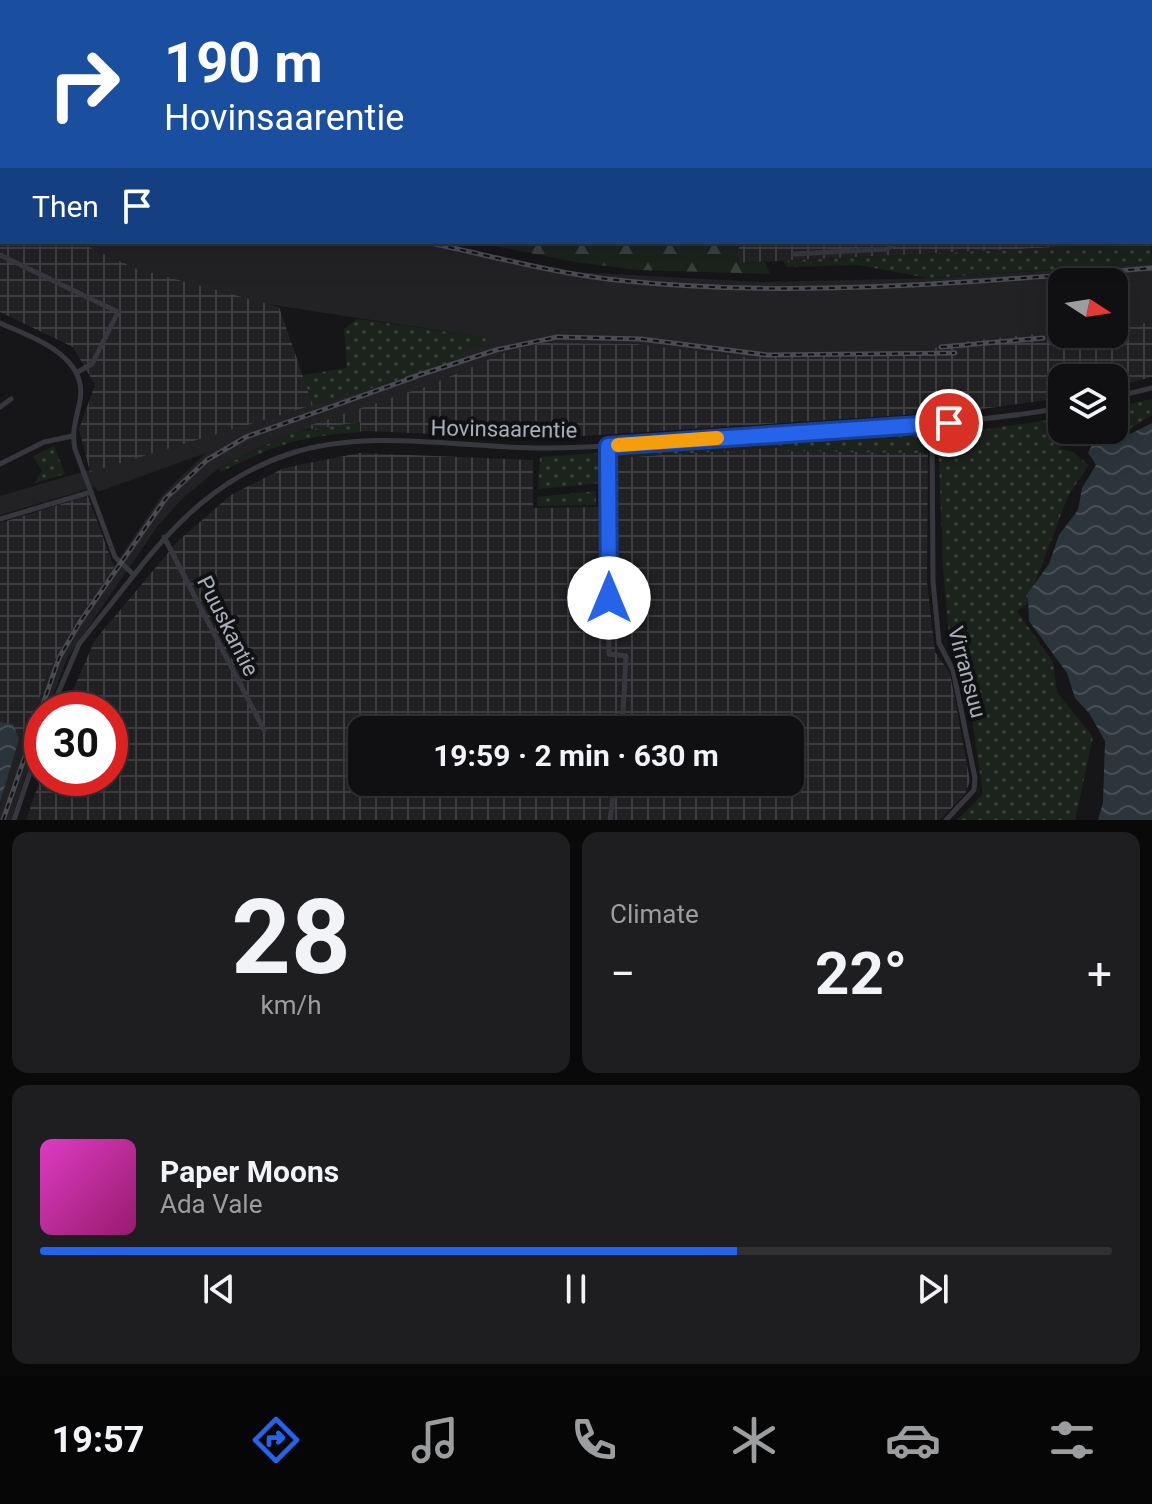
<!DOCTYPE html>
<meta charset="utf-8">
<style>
body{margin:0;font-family:Roboto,sans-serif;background:#1e1e20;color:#f1f3f6;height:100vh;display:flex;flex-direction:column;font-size:30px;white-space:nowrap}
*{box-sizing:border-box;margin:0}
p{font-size:26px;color:#9c9d9f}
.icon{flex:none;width:44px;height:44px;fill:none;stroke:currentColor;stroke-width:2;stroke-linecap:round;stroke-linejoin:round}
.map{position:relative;height:820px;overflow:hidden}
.sheet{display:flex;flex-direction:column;gap:12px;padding:12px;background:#09090a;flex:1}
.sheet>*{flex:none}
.guide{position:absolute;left:0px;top:0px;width:1152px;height:244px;box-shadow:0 8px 32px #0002,0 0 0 2px #303032;background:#1a4fa0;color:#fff;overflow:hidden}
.needle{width:52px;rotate:102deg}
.tools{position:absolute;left:1048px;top:268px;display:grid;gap:16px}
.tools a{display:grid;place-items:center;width:80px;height:80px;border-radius:16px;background:#101012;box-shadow:0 8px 32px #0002,0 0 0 2px #303032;font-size:40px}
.speed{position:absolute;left:24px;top:692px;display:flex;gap:16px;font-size:40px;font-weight:700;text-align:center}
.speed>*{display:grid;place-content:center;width:104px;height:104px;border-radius:50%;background:#101012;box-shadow:0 8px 32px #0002,0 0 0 2px #303032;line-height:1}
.speed .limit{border:12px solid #d22;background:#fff;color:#111}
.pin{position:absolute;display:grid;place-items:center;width:68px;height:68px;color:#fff;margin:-34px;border:4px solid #fff;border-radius:50%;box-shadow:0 2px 8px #0007}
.me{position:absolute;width:88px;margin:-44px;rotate:0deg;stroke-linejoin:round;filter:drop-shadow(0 0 6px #0008)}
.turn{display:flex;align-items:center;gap:28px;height:168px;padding:0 32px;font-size:36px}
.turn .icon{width:104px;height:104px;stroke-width:2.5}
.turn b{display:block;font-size:56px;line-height:68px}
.then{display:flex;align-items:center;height:76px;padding:0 32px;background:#0003;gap:16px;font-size:30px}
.big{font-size:60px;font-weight:700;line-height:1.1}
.sheet .widget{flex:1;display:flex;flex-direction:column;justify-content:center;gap:12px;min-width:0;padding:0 28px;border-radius:16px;background:#1e1e20}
.sheet .dial{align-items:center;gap:0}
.dial b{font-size:104px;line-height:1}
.song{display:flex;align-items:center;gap:24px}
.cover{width:96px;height:96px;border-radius:12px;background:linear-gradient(135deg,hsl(310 70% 55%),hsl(320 70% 35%))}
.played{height:8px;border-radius:4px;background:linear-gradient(90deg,#2563eb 65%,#303032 65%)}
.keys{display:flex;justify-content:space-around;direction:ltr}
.heat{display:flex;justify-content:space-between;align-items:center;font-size:44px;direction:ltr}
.sheet .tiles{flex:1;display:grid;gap:12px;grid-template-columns:1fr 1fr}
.widget:last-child{grid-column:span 2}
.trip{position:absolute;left:348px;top:716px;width:456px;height:80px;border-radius:16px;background:#101012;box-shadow:0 8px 32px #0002,0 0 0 2px #303032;font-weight:700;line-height:80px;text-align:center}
.tab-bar{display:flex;height:128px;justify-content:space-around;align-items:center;background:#060607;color:#9c9d9f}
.tab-bar .icon{width:56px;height:56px}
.tab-bar .active{color:#2563eb}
.tab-bar b{font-size:36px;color:#f1f3f6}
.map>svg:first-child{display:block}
.built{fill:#222225}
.industrial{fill:url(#industrial-grid);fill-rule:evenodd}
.grass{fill:url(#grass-dots)}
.forest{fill:url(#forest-firs)}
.water{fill:url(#water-waves)}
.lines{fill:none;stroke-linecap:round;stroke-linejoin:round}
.minor{stroke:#37383d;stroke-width:5}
.tertiary{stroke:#37383d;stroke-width:6}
.trunk{stroke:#5b5e65;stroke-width:8}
.rail-casing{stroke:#4a4c52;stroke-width:5}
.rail{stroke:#111113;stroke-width:2;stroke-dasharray:6;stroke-linecap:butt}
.route-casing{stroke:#184099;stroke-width:20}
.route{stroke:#2563eb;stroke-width:14}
.slow{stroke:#f59e0b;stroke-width:14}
.labels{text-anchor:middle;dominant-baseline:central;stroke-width:8;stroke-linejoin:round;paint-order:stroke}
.street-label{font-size:22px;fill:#a8adb8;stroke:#111113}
</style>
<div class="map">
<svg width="1152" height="820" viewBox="0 0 1152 820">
<defs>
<pattern id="industrial-grid" width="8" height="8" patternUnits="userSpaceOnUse" patternTransform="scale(2)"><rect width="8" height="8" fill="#222225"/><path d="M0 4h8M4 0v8" fill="none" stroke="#3f3f43"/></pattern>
<pattern id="grass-dots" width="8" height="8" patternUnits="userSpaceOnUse" patternTransform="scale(2)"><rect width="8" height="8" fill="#1c231d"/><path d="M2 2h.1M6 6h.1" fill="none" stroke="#3a403c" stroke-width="1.8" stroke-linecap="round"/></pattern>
<pattern id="forest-firs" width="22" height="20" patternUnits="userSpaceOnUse" patternTransform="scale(2)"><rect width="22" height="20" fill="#1c231d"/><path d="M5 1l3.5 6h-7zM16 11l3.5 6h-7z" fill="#3a403c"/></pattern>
<pattern id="water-waves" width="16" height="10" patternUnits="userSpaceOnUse" patternTransform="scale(2)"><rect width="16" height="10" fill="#2c353c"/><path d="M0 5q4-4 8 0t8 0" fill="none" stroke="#485056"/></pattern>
</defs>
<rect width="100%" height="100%" fill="#161618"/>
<path class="built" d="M 78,242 L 431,242 L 576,272 L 761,282 L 936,278 L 1152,263 L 1152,322 L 1114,326 L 1114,282 L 1062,282 L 1062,331 L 966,341 L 911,353 L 748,357 L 636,344 L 542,343 L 508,351 L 430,385 L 273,441 L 219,468 L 181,500 L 157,527 L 67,658 L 48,710 L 42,710 L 42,728 L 11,820 L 0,820 L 0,802 L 13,755 L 19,739 L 29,731 L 47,675 L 77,621 L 162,495 L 206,453 L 98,492 L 95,487 L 0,515 L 0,496 L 436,369 L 489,338 L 260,303 L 137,269 Z"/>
<g class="industrial">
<path d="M 892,0 L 1152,0 L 1152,224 L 1150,2 L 888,2 Z"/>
<path d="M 0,198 L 2,242 L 78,242 L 137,269 L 279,307 L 313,405 L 90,472 L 79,429 L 95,385 L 73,347 L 0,312 Z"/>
<path d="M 739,242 L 1070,242 L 1060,247 L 737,263 Z"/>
<path d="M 1152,322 L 1152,377 L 1114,387 L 1114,378 L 1062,378 L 1062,398 L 967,411 L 537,439 L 366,431 L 326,434 L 305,427 L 430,385 L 508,351 L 542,343 L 636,344 L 748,357 L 911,353 L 966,341 L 1062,331 L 1114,334 L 1114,326 Z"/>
<path d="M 783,447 L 787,451 L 928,453 L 927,582 L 935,652 L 950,673 L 970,781 L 965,794 L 940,820 L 26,820 L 42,774 L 42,778 L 110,778 L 110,710 L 64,710 L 95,640 L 178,541 L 231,495 L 284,468 L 359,453 L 533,460 L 533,508 L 595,507 L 614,505 L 615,458 ZM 362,730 L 790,730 L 790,782 L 362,782 Z"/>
<path d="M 88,496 L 114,567 L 77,621 L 47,674 L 29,732 L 19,739 L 14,728 L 0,722 L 0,523 Z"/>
</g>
<g class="grass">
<path d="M 1150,224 L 1152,263 L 928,278 L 858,265 L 787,267 L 783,261 L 1060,247 L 1070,242 L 1150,242 Z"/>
<path d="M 357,319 L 490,338 L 437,369 L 313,405 L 303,375 L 347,368 L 344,329 Z"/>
<path d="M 1152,399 L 1152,415 L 1121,434 L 1082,437 L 1058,448 L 1073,452 L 1089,465 L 1068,496 L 1027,604 L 1017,611 L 1053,662 L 1057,692 L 1093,737 L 1075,820 L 957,820 L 983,794 L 968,691 L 950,645 L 943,568 L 938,436 L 1062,418 L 1062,430 L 1114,430 L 1114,407 Z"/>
<path d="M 360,422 L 360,432 C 301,436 274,445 221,472 L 219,468 L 293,432 Z"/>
<path d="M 922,435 L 924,453 L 787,451 L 782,447 L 615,458 L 615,451 Z"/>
<path d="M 54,446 L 65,474 L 35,483 L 42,471 L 33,456 Z"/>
<path d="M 598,453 L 601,483 L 538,489 L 540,457 Z"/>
<path d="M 596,491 L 596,505 L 537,506 L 537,497 Z"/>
</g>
<path class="forest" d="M 475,242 L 739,242 L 737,263 L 765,262 L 770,274 L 638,270 L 575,262 Z"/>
<g class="water">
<path d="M 1152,423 L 1152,820 L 1098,820 L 1103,803 L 1105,741 L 1089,713 L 1075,698 L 1067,673 L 1029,621 L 1028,593 L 1049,564 L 1059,535 L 1078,510 L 1082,488 L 1096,465 L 1088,453 L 1093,443 L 1132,433 Z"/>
<path d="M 0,722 L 13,724 L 19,739 L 0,802 Z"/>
</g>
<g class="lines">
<g class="minor">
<path d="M 432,0 L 433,2"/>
<path d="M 1150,144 L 1152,144"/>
<path d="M 794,254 L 887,249 L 893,245"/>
<path d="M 0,255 L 118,312 L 92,364 L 76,373"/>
<path d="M 0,323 C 31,337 88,355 80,400 C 77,418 71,430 75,449 L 115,557 L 134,575 L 79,644 L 51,710"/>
<path d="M 1114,397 L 1152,388"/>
<path d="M 0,407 L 11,399"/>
<path d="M 932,424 L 933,582 L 939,643 L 953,670 L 975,778 L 974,790 L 946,820"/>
<path d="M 608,446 L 609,654 L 626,656 L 622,730"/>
<path d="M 0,464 L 44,442 L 73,436"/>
<path d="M 0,519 L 91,492"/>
<path d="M 164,537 L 264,730"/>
<path d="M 134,575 C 176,521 222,476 289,454 C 372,427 463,449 548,448 C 625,447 702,439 778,434 C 873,428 968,424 1062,408"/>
<path d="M 14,820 L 42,737"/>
<path d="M 610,820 L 615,782"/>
</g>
<g class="tertiary">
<path d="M 84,0 L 84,2"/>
<path d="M 0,1 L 32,0"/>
<path d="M 61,2 L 62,0"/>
<path d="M 102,2 L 120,0"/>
<path d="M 0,7 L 2,7"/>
</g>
<g class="trunk">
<path d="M 111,2 L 113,1"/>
<path d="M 364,2 L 371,0"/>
<path d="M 391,2 L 399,0"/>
<path d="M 0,57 L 2,57"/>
<path d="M 0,71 L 2,71"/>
<path d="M 0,78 L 2,78"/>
<path d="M 0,92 L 2,92"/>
</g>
<g class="rail-casing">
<g id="rail">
<path d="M 0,149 L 2,150"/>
<path d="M 425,242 C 488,255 552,273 616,280 C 794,299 974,282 1152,268"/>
<path d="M 941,347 L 1043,338"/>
<path d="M 407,379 L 496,350 L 557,337 L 641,339 L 767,355 L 955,353"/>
<path d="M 3,820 L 59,658 L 80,622 L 166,498 L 207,460 L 246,437 L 415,377"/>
</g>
</g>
<use href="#rail" class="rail"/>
</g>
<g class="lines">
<g class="route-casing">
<path id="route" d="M 609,598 L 608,446 L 949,423"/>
</g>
<use href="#route" class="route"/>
<path class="slow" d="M 618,445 L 717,438"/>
</g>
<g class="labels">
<g class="street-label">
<text transform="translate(504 429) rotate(1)">Hovinsaarentie</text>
<text transform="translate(228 626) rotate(63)">Puuskantie</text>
<text transform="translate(967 672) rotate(75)">Virransuu</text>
</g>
</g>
</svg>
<div class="tools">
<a><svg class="needle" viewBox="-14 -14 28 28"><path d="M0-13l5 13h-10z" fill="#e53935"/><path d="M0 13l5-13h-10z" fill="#9c9d9f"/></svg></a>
<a><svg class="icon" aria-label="layers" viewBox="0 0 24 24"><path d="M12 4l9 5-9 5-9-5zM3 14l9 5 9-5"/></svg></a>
</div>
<div class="speed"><div class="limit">30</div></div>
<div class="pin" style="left:949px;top:423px;background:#d93025"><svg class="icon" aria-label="arrive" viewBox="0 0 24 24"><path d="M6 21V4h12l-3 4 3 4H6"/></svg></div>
<svg class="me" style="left:609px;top:598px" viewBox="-20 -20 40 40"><circle r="19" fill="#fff"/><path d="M0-13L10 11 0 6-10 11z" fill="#2563eb"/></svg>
<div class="trip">19:59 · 2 min · 630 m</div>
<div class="guide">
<div class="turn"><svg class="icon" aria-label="right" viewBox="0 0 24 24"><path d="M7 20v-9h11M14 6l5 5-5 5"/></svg><div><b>190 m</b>Hovinsaarentie</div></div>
<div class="then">Then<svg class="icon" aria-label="arrive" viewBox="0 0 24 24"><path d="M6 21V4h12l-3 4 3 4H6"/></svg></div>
</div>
</div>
<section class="sheet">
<div class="tiles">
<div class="widget dial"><b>28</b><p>km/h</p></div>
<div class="widget"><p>Climate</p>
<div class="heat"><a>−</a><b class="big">22°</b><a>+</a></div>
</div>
<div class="widget">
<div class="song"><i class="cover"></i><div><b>Paper Moons</b><p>Ada Vale</p></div></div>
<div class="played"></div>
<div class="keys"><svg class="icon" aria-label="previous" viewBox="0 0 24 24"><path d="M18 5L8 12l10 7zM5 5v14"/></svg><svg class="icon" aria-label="pause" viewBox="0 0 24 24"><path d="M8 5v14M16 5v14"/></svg><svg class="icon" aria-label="next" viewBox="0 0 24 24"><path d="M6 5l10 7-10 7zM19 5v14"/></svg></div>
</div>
</div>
</section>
<nav class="tab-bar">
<b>19:57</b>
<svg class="icon active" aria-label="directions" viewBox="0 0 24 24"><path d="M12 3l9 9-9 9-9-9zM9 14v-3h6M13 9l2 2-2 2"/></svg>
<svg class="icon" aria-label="music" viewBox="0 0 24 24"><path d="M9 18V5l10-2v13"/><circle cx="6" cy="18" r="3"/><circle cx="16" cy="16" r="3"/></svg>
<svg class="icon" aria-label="phone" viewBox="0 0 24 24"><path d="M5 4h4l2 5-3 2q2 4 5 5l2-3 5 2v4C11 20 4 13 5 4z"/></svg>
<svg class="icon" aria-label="climate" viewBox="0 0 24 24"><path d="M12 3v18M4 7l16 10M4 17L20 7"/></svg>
<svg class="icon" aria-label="car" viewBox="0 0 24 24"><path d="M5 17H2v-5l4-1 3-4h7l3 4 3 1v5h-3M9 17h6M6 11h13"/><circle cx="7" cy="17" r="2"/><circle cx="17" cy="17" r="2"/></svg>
<svg class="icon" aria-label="filters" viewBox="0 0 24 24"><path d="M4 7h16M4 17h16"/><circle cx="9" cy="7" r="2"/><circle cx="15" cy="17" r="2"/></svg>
</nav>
